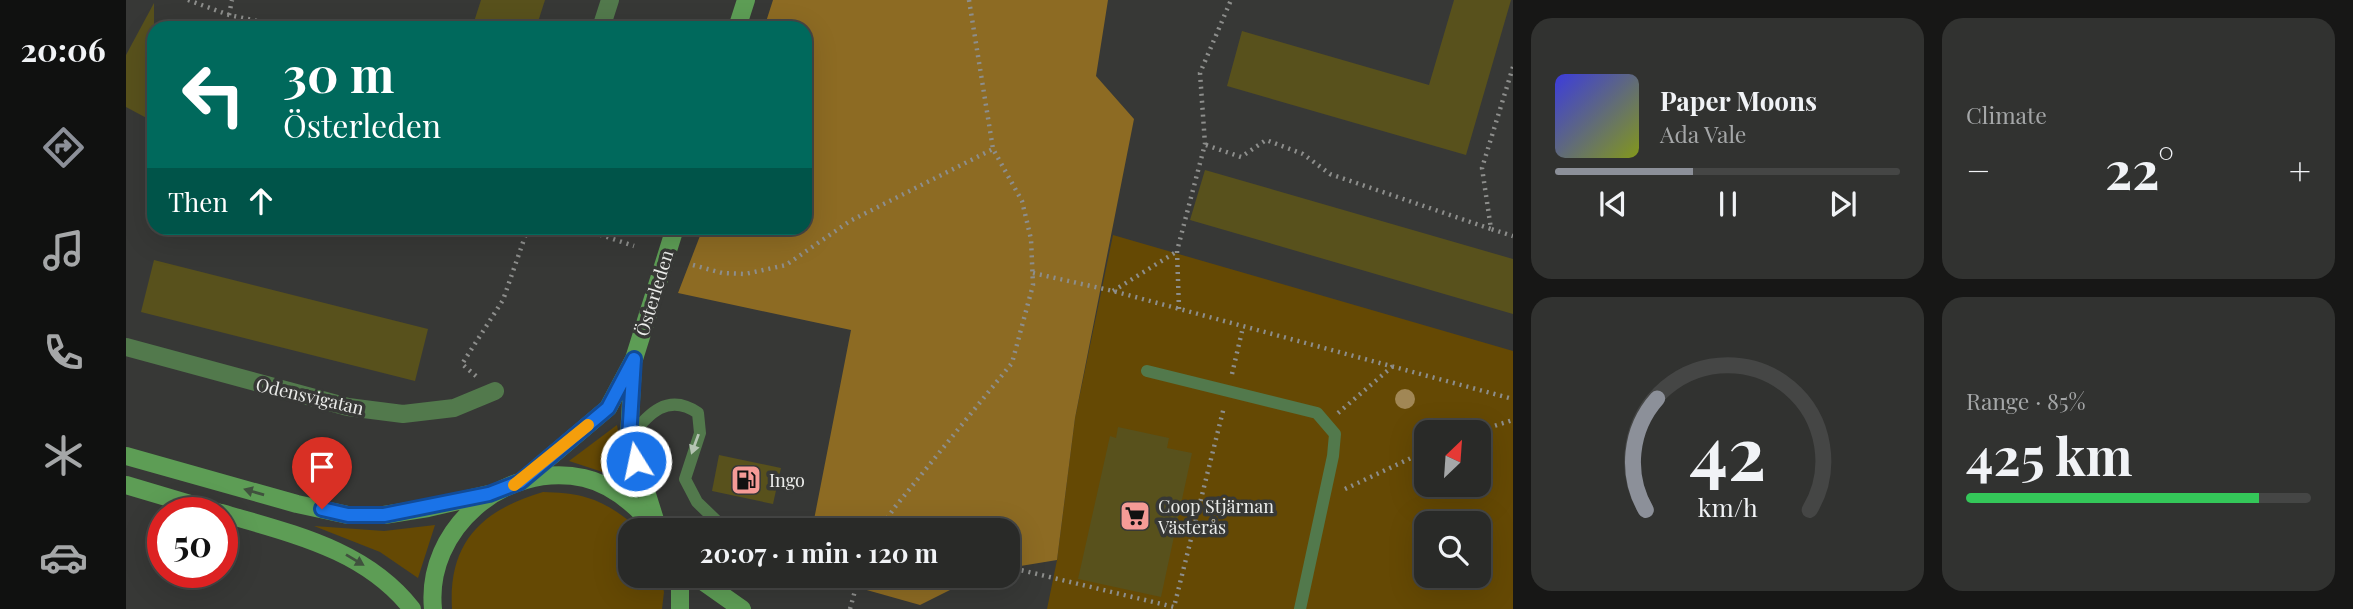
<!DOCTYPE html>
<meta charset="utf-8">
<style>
body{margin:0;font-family:"Playfair Display",serif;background:#313230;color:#f1f3f6;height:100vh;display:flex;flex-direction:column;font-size:26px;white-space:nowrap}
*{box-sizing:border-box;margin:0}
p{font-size:23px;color:#a5a7a8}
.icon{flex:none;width:38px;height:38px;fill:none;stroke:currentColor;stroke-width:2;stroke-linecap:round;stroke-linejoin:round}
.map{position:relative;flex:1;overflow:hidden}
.panel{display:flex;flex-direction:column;gap:18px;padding:18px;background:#171716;width:840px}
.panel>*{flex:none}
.banner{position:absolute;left:21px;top:21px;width:665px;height:214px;border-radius:21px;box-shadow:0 7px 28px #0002,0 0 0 2px #454645;background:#00695c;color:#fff;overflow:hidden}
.needle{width:46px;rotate:25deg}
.buttons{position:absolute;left:1288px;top:420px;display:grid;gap:14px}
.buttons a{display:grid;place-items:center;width:77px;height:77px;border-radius:14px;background:#292a28;box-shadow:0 7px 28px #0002,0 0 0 2px #454645;font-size:35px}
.speed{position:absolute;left:21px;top:497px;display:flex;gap:14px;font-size:35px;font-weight:700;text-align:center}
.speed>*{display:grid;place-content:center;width:91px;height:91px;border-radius:50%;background:#292a28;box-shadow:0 7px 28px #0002,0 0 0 2px #454645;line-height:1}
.speed .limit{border:10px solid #d22;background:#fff;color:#111}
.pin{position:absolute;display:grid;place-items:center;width:60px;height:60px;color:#fff;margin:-72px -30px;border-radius:50% 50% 50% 0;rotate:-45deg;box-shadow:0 0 7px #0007}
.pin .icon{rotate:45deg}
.me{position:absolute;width:77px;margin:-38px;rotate:350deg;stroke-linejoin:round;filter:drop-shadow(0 0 5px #0008)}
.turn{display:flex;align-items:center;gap:24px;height:147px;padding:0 21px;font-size:32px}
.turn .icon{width:91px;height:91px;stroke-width:2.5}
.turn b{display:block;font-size:49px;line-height:60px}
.then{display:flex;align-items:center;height:66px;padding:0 21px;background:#0003;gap:14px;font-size:26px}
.big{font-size:52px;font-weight:700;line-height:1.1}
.panel .tile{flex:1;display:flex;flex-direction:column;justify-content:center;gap:10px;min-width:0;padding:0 24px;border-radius:21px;background:#313230}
.panel .dial{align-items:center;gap:0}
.dial svg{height:182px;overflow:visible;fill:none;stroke:#454645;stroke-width:7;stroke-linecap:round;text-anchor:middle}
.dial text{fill:#f1f3f6;stroke:none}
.song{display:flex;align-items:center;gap:21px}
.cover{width:84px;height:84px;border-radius:10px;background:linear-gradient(135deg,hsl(240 70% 55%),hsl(70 70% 35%))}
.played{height:7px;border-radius:4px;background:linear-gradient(90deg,#8c9099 40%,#454645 40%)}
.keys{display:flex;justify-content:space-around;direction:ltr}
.heat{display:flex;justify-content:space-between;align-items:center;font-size:38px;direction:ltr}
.charge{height:10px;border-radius:5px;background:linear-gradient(90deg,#34c759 85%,#454645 0)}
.panel .tiles{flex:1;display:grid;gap:18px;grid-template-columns:repeat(2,1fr)}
.trip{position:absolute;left:492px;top:518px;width:402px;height:70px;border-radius:21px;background:#292a28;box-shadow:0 7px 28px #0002,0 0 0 2px #454645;font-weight:700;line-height:70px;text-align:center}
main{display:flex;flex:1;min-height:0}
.menu{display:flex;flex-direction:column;width:126px;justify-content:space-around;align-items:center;background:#101110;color:#a5a7a8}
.menu .icon{width:49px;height:49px}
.menu .selected{color:#8c9099}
.menu b{font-size:32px;color:#f1f3f6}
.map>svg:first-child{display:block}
.green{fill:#654904;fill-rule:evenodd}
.forest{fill:#8d6b23}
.building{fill:#58511c}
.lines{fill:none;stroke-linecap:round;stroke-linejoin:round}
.path{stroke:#8d8e8c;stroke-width:4.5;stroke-dasharray:2 5;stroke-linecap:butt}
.service{stroke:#52794c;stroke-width:12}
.minor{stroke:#52794c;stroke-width:18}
.secondary{stroke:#5d9d55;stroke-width:18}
.tree{fill:#a18755}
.oneway{fill:#b5c4b3}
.oneway2{fill:#40513e}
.route-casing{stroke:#114b97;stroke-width:18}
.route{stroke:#1a73e8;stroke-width:12}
.slow{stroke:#f59e0b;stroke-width:12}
.labels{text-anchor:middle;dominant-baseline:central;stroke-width:7;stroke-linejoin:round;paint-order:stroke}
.street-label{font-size:18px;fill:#ebecea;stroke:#373836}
.poi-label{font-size:18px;fill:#ebecea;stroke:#373836;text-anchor:start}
</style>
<main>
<nav class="menu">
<b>20:06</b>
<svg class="icon selected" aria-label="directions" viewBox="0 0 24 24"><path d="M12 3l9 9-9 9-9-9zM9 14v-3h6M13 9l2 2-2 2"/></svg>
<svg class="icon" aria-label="music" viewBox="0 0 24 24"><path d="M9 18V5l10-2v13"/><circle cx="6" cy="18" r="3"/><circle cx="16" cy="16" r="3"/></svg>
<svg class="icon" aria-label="phone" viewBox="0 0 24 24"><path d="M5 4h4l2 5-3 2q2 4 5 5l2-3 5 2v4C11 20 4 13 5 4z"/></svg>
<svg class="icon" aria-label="climate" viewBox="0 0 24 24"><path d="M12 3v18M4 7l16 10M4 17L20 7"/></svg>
<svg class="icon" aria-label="car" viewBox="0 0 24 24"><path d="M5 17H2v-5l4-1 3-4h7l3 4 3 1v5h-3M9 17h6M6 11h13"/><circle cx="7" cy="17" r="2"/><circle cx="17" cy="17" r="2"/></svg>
</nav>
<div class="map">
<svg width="1387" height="609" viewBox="0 0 1387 609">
<rect width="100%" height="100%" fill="#373836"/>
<g class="green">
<path d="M 987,235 L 1387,351 L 1387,609 L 921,609 L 931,560 L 949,418 ZM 1300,432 L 1353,432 L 1353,485 L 1300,485 ZM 1300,523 L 1353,523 L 1353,576 L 1300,576 Z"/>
<path d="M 491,425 L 501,480 L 443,461 Z"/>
<path d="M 417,492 C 460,493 478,500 512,528 L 504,530 L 504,576 L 534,576 L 538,592 L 536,609 L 326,609 C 322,542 356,510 417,492 Z"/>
<path d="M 309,525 L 292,578 L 254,552 L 188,526 L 258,531 Z"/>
</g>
<g class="forest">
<path d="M 647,0 L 982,0 L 970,76 L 1008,119 L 949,418 L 931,560 L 882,568 L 882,530 L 686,530 L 725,330 L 552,293 L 577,228 L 679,228 L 679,28 L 638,28 Z"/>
<path d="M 691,576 L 852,576 L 794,605 Z"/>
</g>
<g class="building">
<path d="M 355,0 L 419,0 L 410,28 L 346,28 Z"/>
<path d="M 1328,0 L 1385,0 L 1340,155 L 1101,86 L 1116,31 L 1303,85 Z"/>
<path d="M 28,3 L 28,122 L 0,107 L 0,55 Z"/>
<path d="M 1079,170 L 1387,259 L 1387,314 L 1064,220 Z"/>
<path d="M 28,260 L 302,329 L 289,381 L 15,312 Z"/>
<path d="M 992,427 L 1043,438 L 1041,448 L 1066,453 L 1035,597 L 952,579 L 984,436 L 990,438 Z"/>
<path d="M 593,455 L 655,468 L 647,504 L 586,491 Z"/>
</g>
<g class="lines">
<g class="path">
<path d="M 62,0 L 103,15 L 145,24 L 149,28"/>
<path d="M 103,15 L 106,0"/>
<path d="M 1387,67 L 1356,168 L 1365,229 L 1387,236"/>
<path d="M 1080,145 L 1115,157 L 1140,140 L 1177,154 L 1204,174 L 1365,229"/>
<path d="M 454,228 L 508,246"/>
<path d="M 567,265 L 596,273 L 619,274 L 660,265 L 724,221 L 867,149"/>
<path d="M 907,273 L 987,291 L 1387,399"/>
<path d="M 987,291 L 1050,252"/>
<path d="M 1053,309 L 1051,251 L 1079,144 L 1074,73 L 1105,0"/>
<path d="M 1106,374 L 1117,327"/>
<path d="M 350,376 L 336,364 L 377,300 L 402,228"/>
<path d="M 1212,413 L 1267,366"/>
<path d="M 1349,432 L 1387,420"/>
<path d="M 1219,489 L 1300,451"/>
<path d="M 753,530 L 769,507 L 886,363 L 907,285 L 905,239 L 896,201 L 867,149 L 843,0"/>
<path d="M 882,567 L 1048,607 L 1098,407"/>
<path d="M 724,609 L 733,576"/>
</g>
<g class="service">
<path d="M 1021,371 L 1191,413 L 1209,434 L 1207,456 L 1174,609"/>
<path d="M 504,437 C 522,414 542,392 572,413 L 574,433 L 559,479 L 571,502 L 600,530"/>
</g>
<g class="minor">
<path d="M 475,28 L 484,0"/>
<path d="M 0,347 L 222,407 L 277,414 L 328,408 L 369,391"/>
</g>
<g class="secondary">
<path d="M 611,28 L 620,0"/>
<path d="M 507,366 L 503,437 L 530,523"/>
<path d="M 0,456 L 171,504 L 222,515 L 258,515 L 302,508 L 363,494"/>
<path d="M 397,480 L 482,408 L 508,359 L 549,228"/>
<path d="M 0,485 L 94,513"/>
<path d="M 96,513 C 166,534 239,549 286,609"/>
<path d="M 554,576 L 554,609"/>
<path d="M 569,576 L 616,609"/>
<path d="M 307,609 C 299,529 378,461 458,478 C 488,485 512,507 531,530"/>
</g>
</g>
<circle class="tree" cx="1279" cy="399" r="10"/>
<defs><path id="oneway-solid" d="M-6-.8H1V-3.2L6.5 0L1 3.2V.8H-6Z" transform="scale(1.75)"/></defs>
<use class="oneway" href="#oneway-solid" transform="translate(569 444) rotate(110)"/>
<g class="oneway2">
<use href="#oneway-solid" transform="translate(128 492) rotate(-164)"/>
<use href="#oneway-solid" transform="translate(229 560) rotate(31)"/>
</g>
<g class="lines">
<g class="route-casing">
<path id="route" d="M 196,509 L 222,515 L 258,515 L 363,494 L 394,482 L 482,408 L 508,359 L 503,438 L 510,461"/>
</g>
<use href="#route" class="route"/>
<path class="slow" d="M 388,485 L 462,425"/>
</g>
<defs>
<g id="fuel-square" transform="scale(1.575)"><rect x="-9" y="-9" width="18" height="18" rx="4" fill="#f59b97" stroke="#373836"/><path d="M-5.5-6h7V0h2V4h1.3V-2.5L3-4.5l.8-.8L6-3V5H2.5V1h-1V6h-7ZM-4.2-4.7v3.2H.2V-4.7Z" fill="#111"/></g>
<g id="supermarket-square" transform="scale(1.575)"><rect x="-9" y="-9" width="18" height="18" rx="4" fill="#f59b97" stroke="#373836"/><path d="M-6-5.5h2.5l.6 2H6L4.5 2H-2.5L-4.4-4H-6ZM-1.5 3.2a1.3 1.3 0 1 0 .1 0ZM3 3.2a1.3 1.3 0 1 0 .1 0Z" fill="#111"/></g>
</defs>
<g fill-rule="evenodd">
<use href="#fuel-square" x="620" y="480"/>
<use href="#supermarket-square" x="1009" y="516"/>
</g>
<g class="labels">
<g class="street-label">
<text transform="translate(528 293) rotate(-73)">Österleden</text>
<text transform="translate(184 396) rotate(13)">Odensvigatan</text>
</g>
<g class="poi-label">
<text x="643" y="480">Ingo</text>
<text x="1032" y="506">Coop Stjärnan<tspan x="1032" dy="21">Västerås</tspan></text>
</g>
</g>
</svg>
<div class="buttons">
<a><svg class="needle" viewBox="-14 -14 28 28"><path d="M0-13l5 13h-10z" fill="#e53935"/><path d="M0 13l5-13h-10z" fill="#a5a7a8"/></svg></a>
<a><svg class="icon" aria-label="search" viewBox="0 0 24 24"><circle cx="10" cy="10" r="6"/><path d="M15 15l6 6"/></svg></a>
</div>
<div class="speed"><div class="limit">50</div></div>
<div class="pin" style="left:196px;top:509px;background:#d93025"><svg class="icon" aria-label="arrive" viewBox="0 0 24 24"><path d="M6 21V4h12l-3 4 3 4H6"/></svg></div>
<svg class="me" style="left:510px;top:461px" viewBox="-20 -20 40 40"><circle r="17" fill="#1a73e8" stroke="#fff" stroke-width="3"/><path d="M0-11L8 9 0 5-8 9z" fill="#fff"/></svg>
<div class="trip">20:07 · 1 min · 120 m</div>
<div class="banner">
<div class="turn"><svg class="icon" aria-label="left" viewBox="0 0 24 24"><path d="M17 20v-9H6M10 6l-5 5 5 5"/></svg><div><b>30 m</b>Österleden</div></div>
<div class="then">Then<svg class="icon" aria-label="ahead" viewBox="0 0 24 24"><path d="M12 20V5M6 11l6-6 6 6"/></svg></div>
</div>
</div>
<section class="panel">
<div class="tiles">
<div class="tile">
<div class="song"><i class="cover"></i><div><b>Paper Moons</b><p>Ada Vale</p></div></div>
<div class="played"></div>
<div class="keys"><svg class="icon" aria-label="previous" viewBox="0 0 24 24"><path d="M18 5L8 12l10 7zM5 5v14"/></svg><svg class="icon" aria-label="pause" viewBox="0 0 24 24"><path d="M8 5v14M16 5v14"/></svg><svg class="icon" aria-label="next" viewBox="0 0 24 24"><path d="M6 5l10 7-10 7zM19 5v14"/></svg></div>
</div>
<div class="tile"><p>Climate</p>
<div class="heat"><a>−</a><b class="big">22°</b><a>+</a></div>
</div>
<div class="tile dial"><svg viewBox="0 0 100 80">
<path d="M14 69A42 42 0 1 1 86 69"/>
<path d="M14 69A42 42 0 0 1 19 20" stroke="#8c9099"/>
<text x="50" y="56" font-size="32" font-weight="700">42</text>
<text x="50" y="72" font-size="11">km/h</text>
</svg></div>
<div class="tile"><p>Range · 85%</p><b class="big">425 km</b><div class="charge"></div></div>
</div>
</section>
</main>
